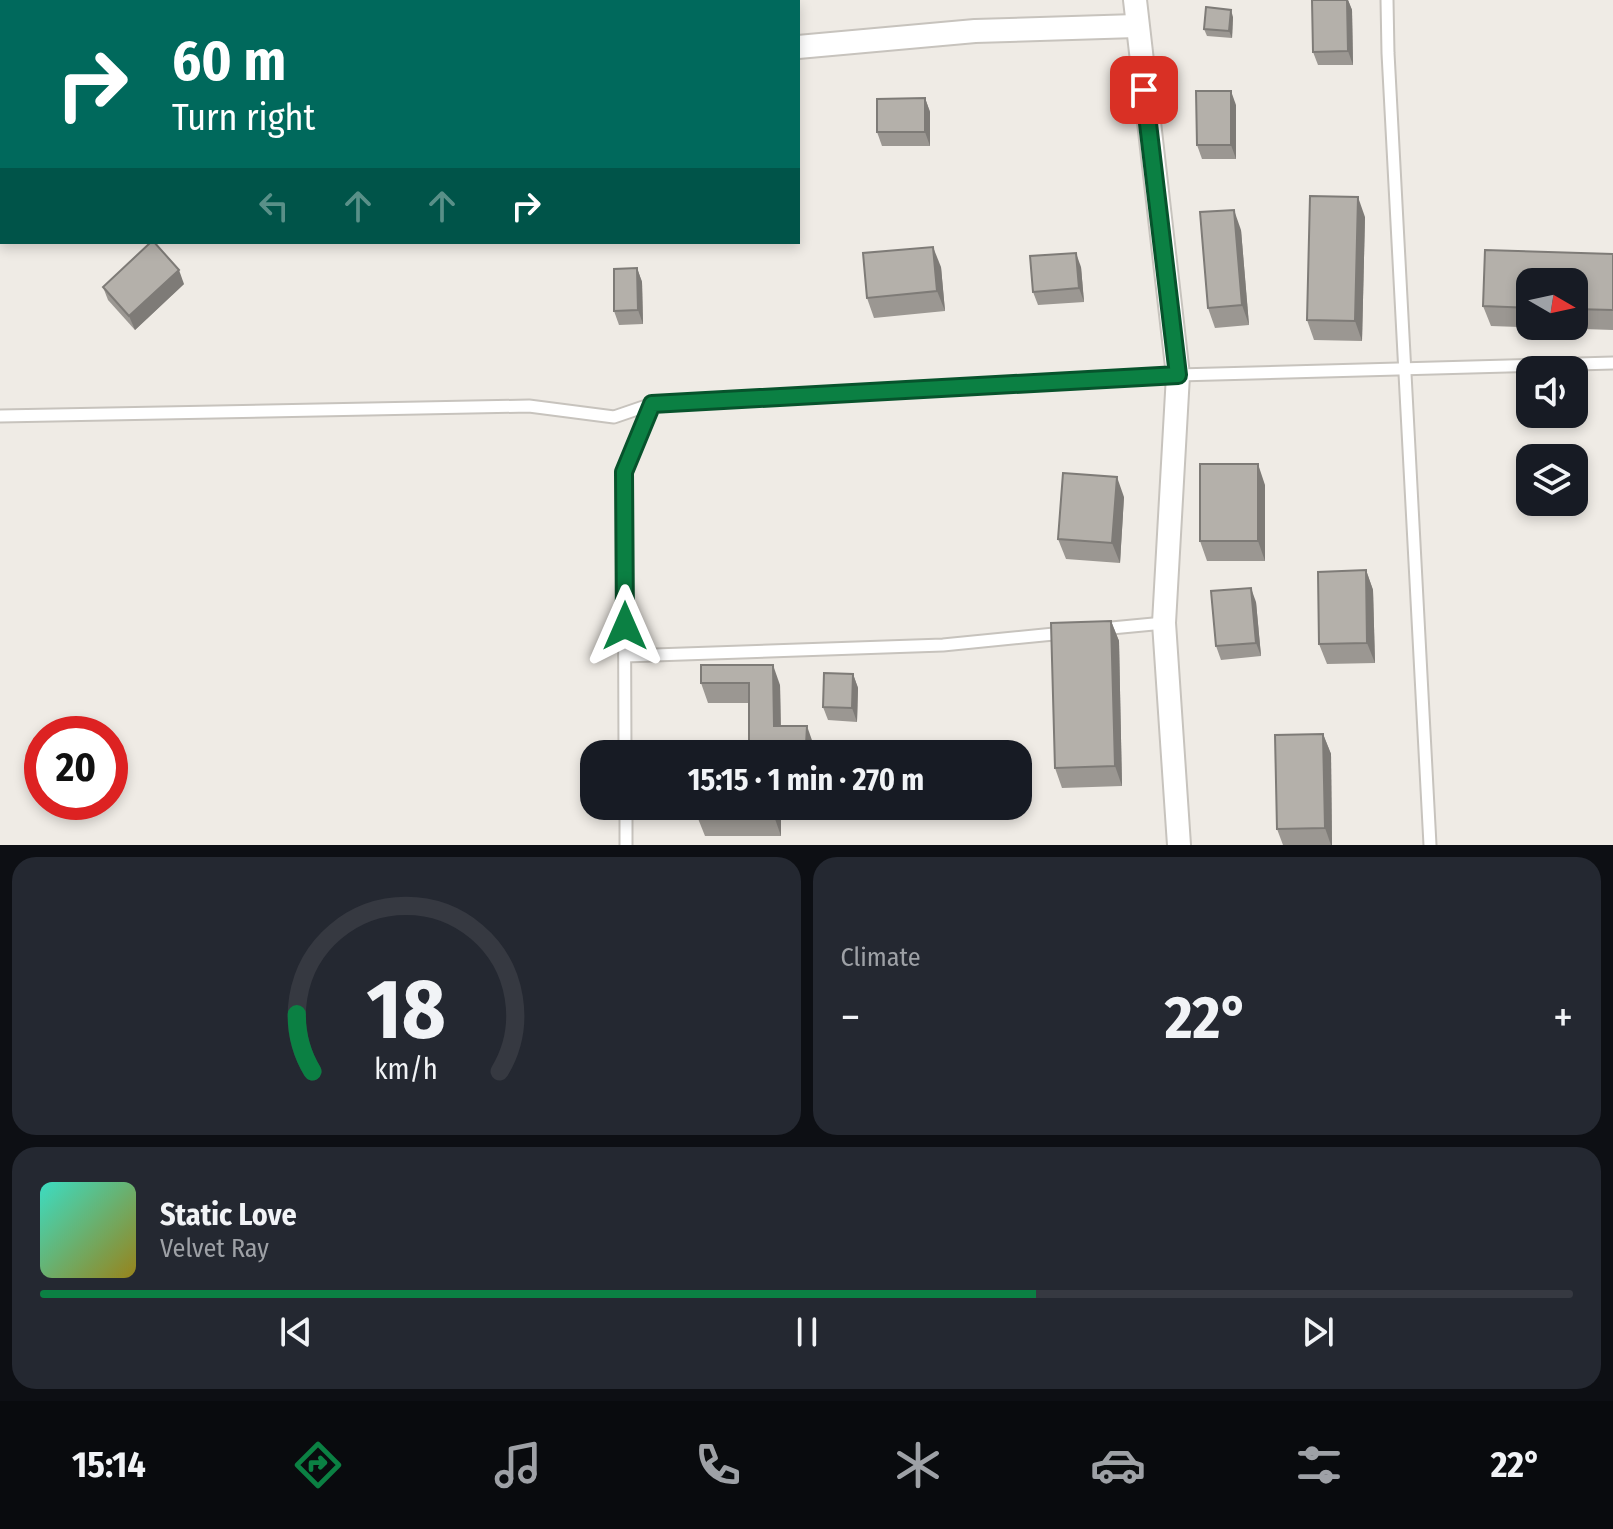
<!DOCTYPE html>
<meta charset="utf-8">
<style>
body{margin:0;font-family:"Fira Sans Condensed",sans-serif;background:#242831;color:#f1f3f6;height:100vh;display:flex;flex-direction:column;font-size:30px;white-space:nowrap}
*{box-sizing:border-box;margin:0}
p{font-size:26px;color:#9ea1a6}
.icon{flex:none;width:44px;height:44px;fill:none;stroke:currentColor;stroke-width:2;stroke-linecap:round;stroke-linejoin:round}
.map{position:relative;height:845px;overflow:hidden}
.side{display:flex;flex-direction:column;gap:12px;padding:12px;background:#0d0f14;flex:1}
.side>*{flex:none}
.hud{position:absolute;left:0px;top:0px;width:800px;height:244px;box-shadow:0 4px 12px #0003;background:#00695c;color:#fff;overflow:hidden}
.needle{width:52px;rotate:99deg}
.controls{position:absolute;left:1516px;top:268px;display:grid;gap:16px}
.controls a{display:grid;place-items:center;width:72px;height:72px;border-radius:16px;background:#171b24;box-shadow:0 4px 12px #0003;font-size:40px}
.speed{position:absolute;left:24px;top:716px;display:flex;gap:16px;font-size:40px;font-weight:700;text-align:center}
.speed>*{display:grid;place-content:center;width:104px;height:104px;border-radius:50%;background:#171b24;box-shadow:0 4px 12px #0003;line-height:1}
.speed .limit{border:12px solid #d22;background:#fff;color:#111}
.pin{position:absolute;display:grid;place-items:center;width:68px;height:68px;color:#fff;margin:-34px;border-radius:16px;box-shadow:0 4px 12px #0006}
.me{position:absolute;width:88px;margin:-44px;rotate:0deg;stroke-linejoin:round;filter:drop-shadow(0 0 6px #0008)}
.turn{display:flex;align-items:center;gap:28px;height:168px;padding:0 40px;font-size:36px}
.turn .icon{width:104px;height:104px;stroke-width:2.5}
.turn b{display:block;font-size:56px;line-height:68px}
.lanes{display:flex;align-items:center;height:76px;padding:0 40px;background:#0003;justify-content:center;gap:40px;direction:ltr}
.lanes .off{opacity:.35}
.big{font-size:60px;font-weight:700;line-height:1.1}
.side .tile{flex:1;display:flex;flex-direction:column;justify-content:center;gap:12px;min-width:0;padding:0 28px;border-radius:24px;background:#242831}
.side .dial{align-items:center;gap:0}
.dial svg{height:208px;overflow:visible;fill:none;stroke:#363941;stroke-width:7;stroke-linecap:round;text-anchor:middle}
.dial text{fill:#f1f3f6;stroke:none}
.song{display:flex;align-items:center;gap:24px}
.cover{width:96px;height:96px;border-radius:12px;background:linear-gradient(135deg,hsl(170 70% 55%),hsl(50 70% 35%))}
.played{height:8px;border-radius:4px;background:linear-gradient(90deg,#0b8043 65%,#363941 65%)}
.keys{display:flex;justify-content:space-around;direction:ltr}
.heat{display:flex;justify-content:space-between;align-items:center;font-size:44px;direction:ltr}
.side .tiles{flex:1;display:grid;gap:12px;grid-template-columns:1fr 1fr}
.tile:last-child{grid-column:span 2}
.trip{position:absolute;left:580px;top:740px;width:452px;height:80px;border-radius:24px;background:#171b24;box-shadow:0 4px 12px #0003;font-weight:700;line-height:80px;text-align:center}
.menu{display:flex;height:128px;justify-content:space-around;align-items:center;background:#090b0e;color:#9ea1a6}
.menu .icon{width:56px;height:56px}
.menu .current{color:#0b8043}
.menu b{font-size:36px;color:#f1f3f6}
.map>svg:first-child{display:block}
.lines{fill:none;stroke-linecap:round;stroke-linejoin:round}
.service-casing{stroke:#c7c3bd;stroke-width:15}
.minor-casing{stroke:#c7c3bd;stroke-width:26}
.service{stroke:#fff;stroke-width:11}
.minor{stroke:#fff;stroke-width:22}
.wall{fill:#9b9792;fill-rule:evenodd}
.shaded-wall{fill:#7e7b77}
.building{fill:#b4b0aa;stroke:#7e7b77;stroke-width:2}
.route-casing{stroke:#07532c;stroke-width:20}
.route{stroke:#0b8043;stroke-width:14}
</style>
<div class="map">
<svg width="1613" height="845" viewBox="0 0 1613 845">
<rect width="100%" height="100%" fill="#efebe5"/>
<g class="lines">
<g class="service-casing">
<g id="service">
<path d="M 1387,0 L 1388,53 L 1430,845"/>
<path d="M 0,416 L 529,406 L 614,417 L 652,404"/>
<path d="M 1101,629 L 1164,623"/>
<path d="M 625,656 L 943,645 L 1064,633"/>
<path d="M 625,754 L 624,472 L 652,404 L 1178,375 L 1613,363"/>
<path d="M 626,806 L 626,845"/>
</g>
</g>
<g class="minor-casing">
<g id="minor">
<path d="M 1135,0 L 1178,375 L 1164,623 L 1179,845"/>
<path d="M 798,47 L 975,31 L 1136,26"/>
</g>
</g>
<use href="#service" class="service"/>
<use href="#minor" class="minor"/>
</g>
<g class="wall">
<path d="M 292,0 L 314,0 L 314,2 L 303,2 Z"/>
<path d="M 1312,0 L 1348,0 L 1352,10 L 1353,65 L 1318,65 L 1313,52 Z"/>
<path d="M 1233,17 L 1232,38 L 1207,36 L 1204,29 Z"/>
<path d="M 925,98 L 930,112 L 930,146 L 882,146 L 877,132 Z"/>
<path d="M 1236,105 L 1236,159 L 1202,159 L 1197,145 Z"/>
<path d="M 1365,217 L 1362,341 L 1314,340 L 1307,320 Z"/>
<path d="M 1241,230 L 1249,325 L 1215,328 L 1208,308 Z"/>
<path d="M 1485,250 L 1613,254 L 1613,330 L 1491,326 L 1483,306 ZM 1530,282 L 1574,282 L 1574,326 L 1530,326 Z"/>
<path d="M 941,267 L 945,311 L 874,318 L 867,298 Z"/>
<path d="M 1081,267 L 1084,302 L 1038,305 L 1033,292 Z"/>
<path d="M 637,268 L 642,282 L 643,324 L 619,325 L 614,311 Z"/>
<path d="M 184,284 L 135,330 L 108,300 L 103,287 Z"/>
<path d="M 1265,485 L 1265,561 L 1207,561 L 1200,541 Z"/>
<path d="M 1124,497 L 1120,563 L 1066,559 L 1058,539 Z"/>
<path d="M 1366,570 L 1373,590 L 1375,663 L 1327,664 L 1319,644 Z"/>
<path d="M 1256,602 L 1261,656 L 1221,660 L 1216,646 Z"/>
<path d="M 1111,621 L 1119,641 L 1122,786 L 1062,788 L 1055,768 Z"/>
<path d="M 701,665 L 780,685 L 781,726 L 814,746 L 814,754 L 749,754 L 749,703 L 708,703 L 701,683 Z"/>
<path d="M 853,674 L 858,688 L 857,722 L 828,720 L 823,707 Z"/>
<path d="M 1323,734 L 1331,754 L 1332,845 L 1283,845 L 1277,829 Z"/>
<path d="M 781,806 L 781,836 L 705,836 L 697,816 Z"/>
</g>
<g class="shaded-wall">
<path d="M 1347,0 L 1348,0 L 1352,10 L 1353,65 L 1348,51 Z"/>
<path d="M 1231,10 L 1233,17 L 1232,38 L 1229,31 Z"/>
<path d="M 1231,91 L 1236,105 L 1236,159 L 1231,145 Z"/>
<path d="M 925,98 L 930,112 L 930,146 L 925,132 Z"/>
<path d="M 1358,197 L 1365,217 L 1362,341 L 1355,321 Z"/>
<path d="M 1234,210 L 1241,230 L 1249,325 L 1242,305 Z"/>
<path d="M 933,247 L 941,267 L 945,311 L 937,291 Z"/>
<path d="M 1076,253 L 1081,267 L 1084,302 L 1079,288 Z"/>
<path d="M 637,268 L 642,282 L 643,324 L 638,310 Z"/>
<path d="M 179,270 L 184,284 L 135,330 L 129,316 Z"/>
<path d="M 1258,464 L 1265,485 L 1265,561 L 1258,541 Z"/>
<path d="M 1117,477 L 1124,497 L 1120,563 L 1112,543 Z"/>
<path d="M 1366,570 L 1373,590 L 1375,663 L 1367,643 Z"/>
<path d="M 1251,588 L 1256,602 L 1261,656 L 1256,643 Z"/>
<path d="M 1111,621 L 1119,641 L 1122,786 L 1115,766 Z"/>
<path d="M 773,665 L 780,685 L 781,746 L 774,726 Z"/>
<path d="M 853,674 L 858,688 L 857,722 L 852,708 Z"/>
<path d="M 807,726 L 814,746 L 814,754 L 810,754 L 806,745 Z"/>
<path d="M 1323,734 L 1331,754 L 1332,845 L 1331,845 L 1325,828 Z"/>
<path d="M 774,806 L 781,806 L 781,836 L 774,816 Z"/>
</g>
<g class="building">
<path d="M 1312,0 L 1347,0 L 1348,51 L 1313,52 Z"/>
<path d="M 1206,7 L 1231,10 L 1229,31 L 1204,29 Z"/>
<path d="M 1196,91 L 1231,91 L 1231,145 L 1197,145 Z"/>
<path d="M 925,98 L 925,132 L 877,132 L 877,99 Z"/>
<path d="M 1310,196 L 1358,197 L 1355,321 L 1307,320 Z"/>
<path d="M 1234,210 L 1242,305 L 1208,308 L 1200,212 Z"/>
<path d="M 151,242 L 154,242 L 179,270 L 129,316 L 103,287 Z"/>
<path d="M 933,247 L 937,291 L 867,298 L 863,253 Z"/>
<path d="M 1485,250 L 1613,254 L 1613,310 L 1574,309 L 1574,282 L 1530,282 L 1530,308 L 1483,306 Z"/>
<path d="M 1076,253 L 1079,288 L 1033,292 L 1030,256 Z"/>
<path d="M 637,268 L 638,310 L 614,311 L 614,269 Z"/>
<rect x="1200" y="464" width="58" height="77"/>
<path d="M 1063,473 L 1117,477 L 1112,543 L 1058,539 Z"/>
<path d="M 1366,570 L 1367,643 L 1319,644 L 1318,572 Z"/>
<path d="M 1251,588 L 1256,643 L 1216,646 L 1211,591 Z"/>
<path d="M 1111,621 L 1115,766 L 1055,768 L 1051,623 Z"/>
<path d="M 701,665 L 773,665 L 774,726 L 807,726 L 806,745 L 774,745 L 774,754 L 749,754 L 749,683 L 701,683 Z"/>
<path d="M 824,673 L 853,674 L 852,708 L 823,707 Z"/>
<path d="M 1323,734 L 1325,828 L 1277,829 L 1275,735 Z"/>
<rect x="697" y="806" width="77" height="10"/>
</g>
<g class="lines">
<g class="route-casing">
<path id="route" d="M 625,626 L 624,472 L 652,404 L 1178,375 L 1144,90"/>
</g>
<use href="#route" class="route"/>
</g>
</svg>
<div class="controls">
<a><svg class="needle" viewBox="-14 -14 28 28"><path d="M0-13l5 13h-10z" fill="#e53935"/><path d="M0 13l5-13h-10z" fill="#9ea1a6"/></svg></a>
<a><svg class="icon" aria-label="sound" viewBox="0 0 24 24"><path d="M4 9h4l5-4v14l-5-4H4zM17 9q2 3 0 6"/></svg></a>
<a><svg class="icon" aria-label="layers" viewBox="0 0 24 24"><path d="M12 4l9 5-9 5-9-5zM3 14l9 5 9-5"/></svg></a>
</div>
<div class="speed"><div class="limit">20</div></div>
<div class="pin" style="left:1144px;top:90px;background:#d93025"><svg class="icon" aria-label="arrive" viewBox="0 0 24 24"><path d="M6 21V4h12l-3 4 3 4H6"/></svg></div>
<svg class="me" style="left:625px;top:626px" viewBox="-20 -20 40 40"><path d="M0-17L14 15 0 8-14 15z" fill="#0b8043" stroke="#fff" stroke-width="4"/></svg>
<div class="trip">15:15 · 1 min · 270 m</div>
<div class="hud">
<div class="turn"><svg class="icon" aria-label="right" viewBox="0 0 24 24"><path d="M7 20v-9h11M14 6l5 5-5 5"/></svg><div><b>60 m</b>Turn right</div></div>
<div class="lanes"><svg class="icon off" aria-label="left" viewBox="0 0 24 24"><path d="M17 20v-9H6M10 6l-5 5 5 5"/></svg><svg class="icon off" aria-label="ahead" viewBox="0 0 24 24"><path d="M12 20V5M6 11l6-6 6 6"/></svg><svg class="icon off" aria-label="ahead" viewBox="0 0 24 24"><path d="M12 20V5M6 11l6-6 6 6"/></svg><svg class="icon" aria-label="right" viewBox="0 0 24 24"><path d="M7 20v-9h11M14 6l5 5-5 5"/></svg></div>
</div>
</div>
<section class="side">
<div class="tiles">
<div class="tile dial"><svg viewBox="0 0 100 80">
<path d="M14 69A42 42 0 1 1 86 69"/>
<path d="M14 69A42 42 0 0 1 8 47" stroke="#0b8043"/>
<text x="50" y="56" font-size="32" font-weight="700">18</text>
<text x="50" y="72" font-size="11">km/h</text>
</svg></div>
<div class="tile"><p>Climate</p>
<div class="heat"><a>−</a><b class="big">22°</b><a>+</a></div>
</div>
<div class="tile">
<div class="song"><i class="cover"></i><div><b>Static Love</b><p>Velvet Ray</p></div></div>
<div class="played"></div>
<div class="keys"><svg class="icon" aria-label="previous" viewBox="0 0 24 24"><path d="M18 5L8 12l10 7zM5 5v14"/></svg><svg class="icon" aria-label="pause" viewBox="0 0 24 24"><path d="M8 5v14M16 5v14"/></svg><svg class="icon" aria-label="next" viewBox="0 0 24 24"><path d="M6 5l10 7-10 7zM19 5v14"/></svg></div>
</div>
</div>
</section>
<nav class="menu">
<b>15:14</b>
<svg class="icon current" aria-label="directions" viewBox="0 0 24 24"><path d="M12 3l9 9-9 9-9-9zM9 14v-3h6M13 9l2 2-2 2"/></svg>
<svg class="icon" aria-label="music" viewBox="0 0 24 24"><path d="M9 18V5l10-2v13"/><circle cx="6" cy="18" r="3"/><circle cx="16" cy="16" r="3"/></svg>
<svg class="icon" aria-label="phone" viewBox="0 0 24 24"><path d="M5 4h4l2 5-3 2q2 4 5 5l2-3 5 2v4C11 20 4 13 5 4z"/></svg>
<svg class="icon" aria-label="climate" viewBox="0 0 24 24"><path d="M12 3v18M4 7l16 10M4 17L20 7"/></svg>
<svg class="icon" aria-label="car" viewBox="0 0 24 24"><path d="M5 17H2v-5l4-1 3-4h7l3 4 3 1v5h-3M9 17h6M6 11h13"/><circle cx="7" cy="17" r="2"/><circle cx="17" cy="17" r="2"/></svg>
<svg class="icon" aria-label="filters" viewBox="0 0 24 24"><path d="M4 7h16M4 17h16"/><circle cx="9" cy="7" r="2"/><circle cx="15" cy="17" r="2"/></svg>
<b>22°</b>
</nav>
